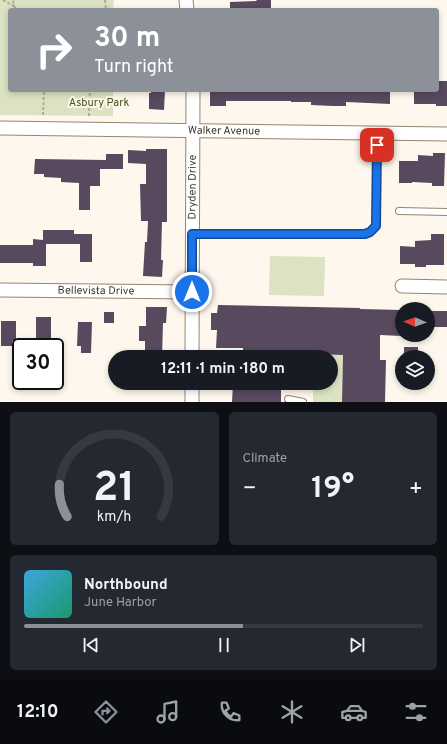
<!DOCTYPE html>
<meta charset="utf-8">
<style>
body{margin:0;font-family:Overpass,sans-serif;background:#242831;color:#f1f3f6;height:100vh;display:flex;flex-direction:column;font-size:15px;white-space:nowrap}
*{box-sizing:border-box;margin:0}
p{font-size:13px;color:#9ea1a6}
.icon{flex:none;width:22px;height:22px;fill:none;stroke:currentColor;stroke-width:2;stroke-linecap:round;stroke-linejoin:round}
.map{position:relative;height:402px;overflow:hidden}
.drawer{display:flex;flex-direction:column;gap:10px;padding:10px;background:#0d0f14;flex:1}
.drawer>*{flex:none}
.banner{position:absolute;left:8px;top:8px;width:431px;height:84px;border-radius:4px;box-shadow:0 2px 6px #0003;background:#8c9099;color:#fff;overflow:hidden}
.needle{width:26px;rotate:272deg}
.buttons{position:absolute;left:395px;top:302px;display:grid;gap:8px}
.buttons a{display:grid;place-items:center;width:40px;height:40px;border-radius:50%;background:#171b24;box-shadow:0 2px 6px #0003;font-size:20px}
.speed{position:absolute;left:12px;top:338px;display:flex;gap:8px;font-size:20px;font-weight:700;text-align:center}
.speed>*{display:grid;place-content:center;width:52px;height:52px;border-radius:50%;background:#171b24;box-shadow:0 2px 6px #0003;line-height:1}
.speed .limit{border:2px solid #111;border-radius:6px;background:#fff;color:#111}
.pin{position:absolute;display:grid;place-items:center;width:34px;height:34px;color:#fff;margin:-17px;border-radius:8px;box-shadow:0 2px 6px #0006}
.me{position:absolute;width:44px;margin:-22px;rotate:0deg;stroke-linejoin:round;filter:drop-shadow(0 0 3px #0008)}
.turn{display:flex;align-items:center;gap:14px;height:84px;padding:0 20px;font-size:18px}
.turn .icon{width:52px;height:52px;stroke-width:2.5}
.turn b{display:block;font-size:28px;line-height:34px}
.big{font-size:30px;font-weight:700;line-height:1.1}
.drawer .tile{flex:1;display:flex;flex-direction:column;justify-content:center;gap:6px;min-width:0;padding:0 14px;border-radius:6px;background:#242831}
.drawer .dial{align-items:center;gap:0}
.dial svg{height:104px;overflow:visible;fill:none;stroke:#363941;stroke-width:7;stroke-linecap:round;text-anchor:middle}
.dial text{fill:#f1f3f6;stroke:none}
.song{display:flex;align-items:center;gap:12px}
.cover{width:48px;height:48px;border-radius:6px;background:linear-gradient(135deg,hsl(200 70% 55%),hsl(160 70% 35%))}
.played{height:4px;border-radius:2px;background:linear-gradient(90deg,#8c9099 55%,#363941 55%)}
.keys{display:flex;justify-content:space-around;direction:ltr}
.heat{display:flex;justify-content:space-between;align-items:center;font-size:22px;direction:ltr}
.drawer .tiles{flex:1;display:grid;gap:10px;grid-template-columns:1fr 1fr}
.tile:last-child{grid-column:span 2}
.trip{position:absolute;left:108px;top:350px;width:230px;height:40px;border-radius:20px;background:#171b24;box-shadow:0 2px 6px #0003;font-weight:700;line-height:40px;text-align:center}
.menu{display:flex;height:64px;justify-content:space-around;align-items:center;background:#090b0e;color:#9ea1a6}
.menu .icon{width:28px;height:28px}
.menu .on{color:#8c9099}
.menu b{font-size:18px;color:#f1f3f6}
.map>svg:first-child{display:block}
.green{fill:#dbe3c2}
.building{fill:#59495e}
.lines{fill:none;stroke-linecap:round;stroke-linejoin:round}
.service-casing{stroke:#95866e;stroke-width:8}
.minor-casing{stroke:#95866e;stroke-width:15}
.path{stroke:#b0a99f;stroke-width:2;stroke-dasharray:3 2;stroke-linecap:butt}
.service{stroke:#fff;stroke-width:6}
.minor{stroke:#fff;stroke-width:13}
.route-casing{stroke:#114b97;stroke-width:10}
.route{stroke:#1a73e8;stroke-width:7}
.labels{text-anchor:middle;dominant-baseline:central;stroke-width:4;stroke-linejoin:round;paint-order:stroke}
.park-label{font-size:11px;fill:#475215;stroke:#fef7ed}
.street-label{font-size:11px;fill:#40392f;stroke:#fef7ed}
</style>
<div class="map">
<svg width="447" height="402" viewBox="0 0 447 402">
<rect width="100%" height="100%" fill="#fef7ed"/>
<g class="green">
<path d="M 0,0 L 114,0 L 113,10 L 10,10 L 10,90 L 113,90 L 113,116 L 0,115 Z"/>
<path d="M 270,256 L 325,257 L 324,296 L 269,295 Z"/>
<path d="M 314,354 L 343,355 L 342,402 L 313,402 L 313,383 L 331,383 L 331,357 L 313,357 Z"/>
</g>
<g class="building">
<path d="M 256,0 L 271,0 L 271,10 L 230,10 L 230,2 L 257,1 Z"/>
<path d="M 437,81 L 447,81 L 447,106 L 436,106 L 436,104 L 414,104 L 414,90 L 437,90 Z"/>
<path d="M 151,90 L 165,90 L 164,110 L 149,109 L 149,93 L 151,93 Z"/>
<path d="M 210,90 L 390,90 L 390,104 L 346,102 L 346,106 L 333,106 L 311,105 L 311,102 L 291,102 L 291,101 L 226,101 L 226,106 L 210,106 Z"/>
<path d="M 146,149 L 167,149 L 167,222 L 162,222 L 161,260 L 163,260 L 162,277 L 143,276 L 145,242 L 147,242 L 148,221 L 141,221 L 140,184 L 146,184 L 146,164 L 128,163 L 128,150 L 146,151 Z"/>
<path d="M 433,153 L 445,153 L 444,186 L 432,186 L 432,183 L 412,182 L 412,183 L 399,183 L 399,161 L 418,161 L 418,155 L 433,156 Z"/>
<path d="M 106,154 L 123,154 L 123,169 L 100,169 L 100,186 L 90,186 L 90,210 L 79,210 L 79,183 L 61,182 L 61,178 L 44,177 L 44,174 L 34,174 L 35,159 L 106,160 Z"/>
<path d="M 43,230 L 74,230 L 74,234 L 92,234 L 92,262 L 80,262 L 80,244 L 46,244 L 46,266 L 33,266 L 33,263 L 0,263 L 0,245 L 33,245 L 33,239 L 43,240 Z"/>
<path d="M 431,234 L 444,234 L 444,265 L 426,265 L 426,267 L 415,267 L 415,264 L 400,264 L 400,246 L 415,247 L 415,241 L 431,240 Z"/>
<path d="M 218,305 L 360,308 L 360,309 L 402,310 L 402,336 L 380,335 L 380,360 L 386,360 L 385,402 L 342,402 L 343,355 L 314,354 L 313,357 L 243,357 L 243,348 L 216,348 L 217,330 L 211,330 L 211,313 L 217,313 Z"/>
<path d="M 146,307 L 167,307 L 166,323 L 163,323 L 162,357 L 150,357 L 150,353 L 145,353 L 145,341 L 139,341 L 139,326 L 146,326 Z"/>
<rect x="428" y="311" width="19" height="16"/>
<rect x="104" y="312" width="10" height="11"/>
<rect x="36" y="317" width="15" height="22"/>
<path d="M 1,321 L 16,321 L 16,341 L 12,341 L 12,346 L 1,346 Z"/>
<path d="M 78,322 L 92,322 L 91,353 L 81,353 L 81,346 L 77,346 Z"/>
<rect x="404" y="347" width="14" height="10"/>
<path d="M 233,383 L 281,383 L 281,402 L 232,402 Z"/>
</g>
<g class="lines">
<g class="service-casing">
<g id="service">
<path d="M 399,211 L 447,212"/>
<path d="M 192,234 L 365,234 L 373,230 L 376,226 L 377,133"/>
<path d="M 288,399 L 303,402"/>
</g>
</g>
<g class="minor-casing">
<g id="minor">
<path d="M 186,0 L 187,10"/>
<path id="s1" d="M 0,128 L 447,134"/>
<path d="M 402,286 L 447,287"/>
<path id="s2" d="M 0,290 L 192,292"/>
<path id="s3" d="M 192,357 L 193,90"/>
<path d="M 192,402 L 192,383"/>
</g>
</g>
<g class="path">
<path d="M 3,0 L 14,6 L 13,0"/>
<path d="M 105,0 L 106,10"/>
<path d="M 14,6 L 17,10"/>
<path d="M 43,115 L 44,90"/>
<path d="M 89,116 L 90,90"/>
</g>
<use href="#service" class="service"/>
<use href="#minor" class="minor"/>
</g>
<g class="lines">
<g class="route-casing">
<path id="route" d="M 192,292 L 192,234 L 365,234 L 370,232 L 376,226 L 377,145"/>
</g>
<use href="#route" class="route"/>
</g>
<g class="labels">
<g class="park-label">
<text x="99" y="103">Asbury Park</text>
</g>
<g class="street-label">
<text stroke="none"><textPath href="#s1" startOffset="224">Walker Avenue</textPath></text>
<text stroke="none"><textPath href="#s3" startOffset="170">Dryden Drive</textPath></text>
<text stroke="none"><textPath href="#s2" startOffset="96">Bellevista Drive</textPath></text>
</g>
</g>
</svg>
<div class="buttons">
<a><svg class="needle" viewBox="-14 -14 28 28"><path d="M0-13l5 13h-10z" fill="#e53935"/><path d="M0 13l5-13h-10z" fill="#9ea1a6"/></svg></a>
<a><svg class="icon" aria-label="layers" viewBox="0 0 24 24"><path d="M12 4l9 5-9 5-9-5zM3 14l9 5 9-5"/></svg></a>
</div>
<div class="speed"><div class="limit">30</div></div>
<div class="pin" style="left:377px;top:145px;background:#d93025"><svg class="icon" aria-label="arrive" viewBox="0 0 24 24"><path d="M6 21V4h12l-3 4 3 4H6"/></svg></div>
<svg class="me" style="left:192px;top:292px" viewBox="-20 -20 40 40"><circle r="17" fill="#1a73e8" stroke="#fff" stroke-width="3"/><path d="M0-11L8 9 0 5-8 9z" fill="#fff"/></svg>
<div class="trip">12:11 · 1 min · 180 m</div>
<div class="banner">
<div class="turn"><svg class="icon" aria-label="right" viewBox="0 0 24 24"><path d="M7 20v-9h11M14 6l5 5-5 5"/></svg><div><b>30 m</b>Turn right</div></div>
</div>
</div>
<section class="drawer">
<div class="tiles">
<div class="tile dial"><svg viewBox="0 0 100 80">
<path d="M14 69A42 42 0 1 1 86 69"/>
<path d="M14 69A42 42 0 0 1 8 44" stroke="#8c9099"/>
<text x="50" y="56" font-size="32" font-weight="700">21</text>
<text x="50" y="72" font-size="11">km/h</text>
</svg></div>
<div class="tile"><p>Climate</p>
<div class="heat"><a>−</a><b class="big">19°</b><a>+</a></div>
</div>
<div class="tile">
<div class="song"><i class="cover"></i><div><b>Northbound</b><p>June Harbor</p></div></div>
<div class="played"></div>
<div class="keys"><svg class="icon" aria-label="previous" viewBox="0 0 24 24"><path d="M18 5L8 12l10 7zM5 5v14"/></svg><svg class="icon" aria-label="pause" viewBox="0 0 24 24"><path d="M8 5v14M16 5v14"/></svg><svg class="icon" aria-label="next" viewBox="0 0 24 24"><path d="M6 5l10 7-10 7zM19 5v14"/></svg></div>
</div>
</div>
</section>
<nav class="menu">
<b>12:10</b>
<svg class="icon on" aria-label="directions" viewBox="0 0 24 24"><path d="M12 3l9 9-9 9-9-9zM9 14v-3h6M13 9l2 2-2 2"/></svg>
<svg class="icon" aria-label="music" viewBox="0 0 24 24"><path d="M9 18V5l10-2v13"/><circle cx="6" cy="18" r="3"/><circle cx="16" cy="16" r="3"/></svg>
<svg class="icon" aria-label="phone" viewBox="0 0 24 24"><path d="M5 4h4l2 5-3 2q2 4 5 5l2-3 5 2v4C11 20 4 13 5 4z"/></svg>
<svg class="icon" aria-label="climate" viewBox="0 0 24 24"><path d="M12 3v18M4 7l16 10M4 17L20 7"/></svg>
<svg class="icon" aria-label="car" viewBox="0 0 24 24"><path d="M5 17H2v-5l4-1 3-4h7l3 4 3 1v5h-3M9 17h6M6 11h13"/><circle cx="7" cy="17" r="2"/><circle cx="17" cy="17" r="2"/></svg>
<svg class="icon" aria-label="filters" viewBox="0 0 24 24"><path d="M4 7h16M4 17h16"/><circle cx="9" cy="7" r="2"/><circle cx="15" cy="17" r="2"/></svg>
</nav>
